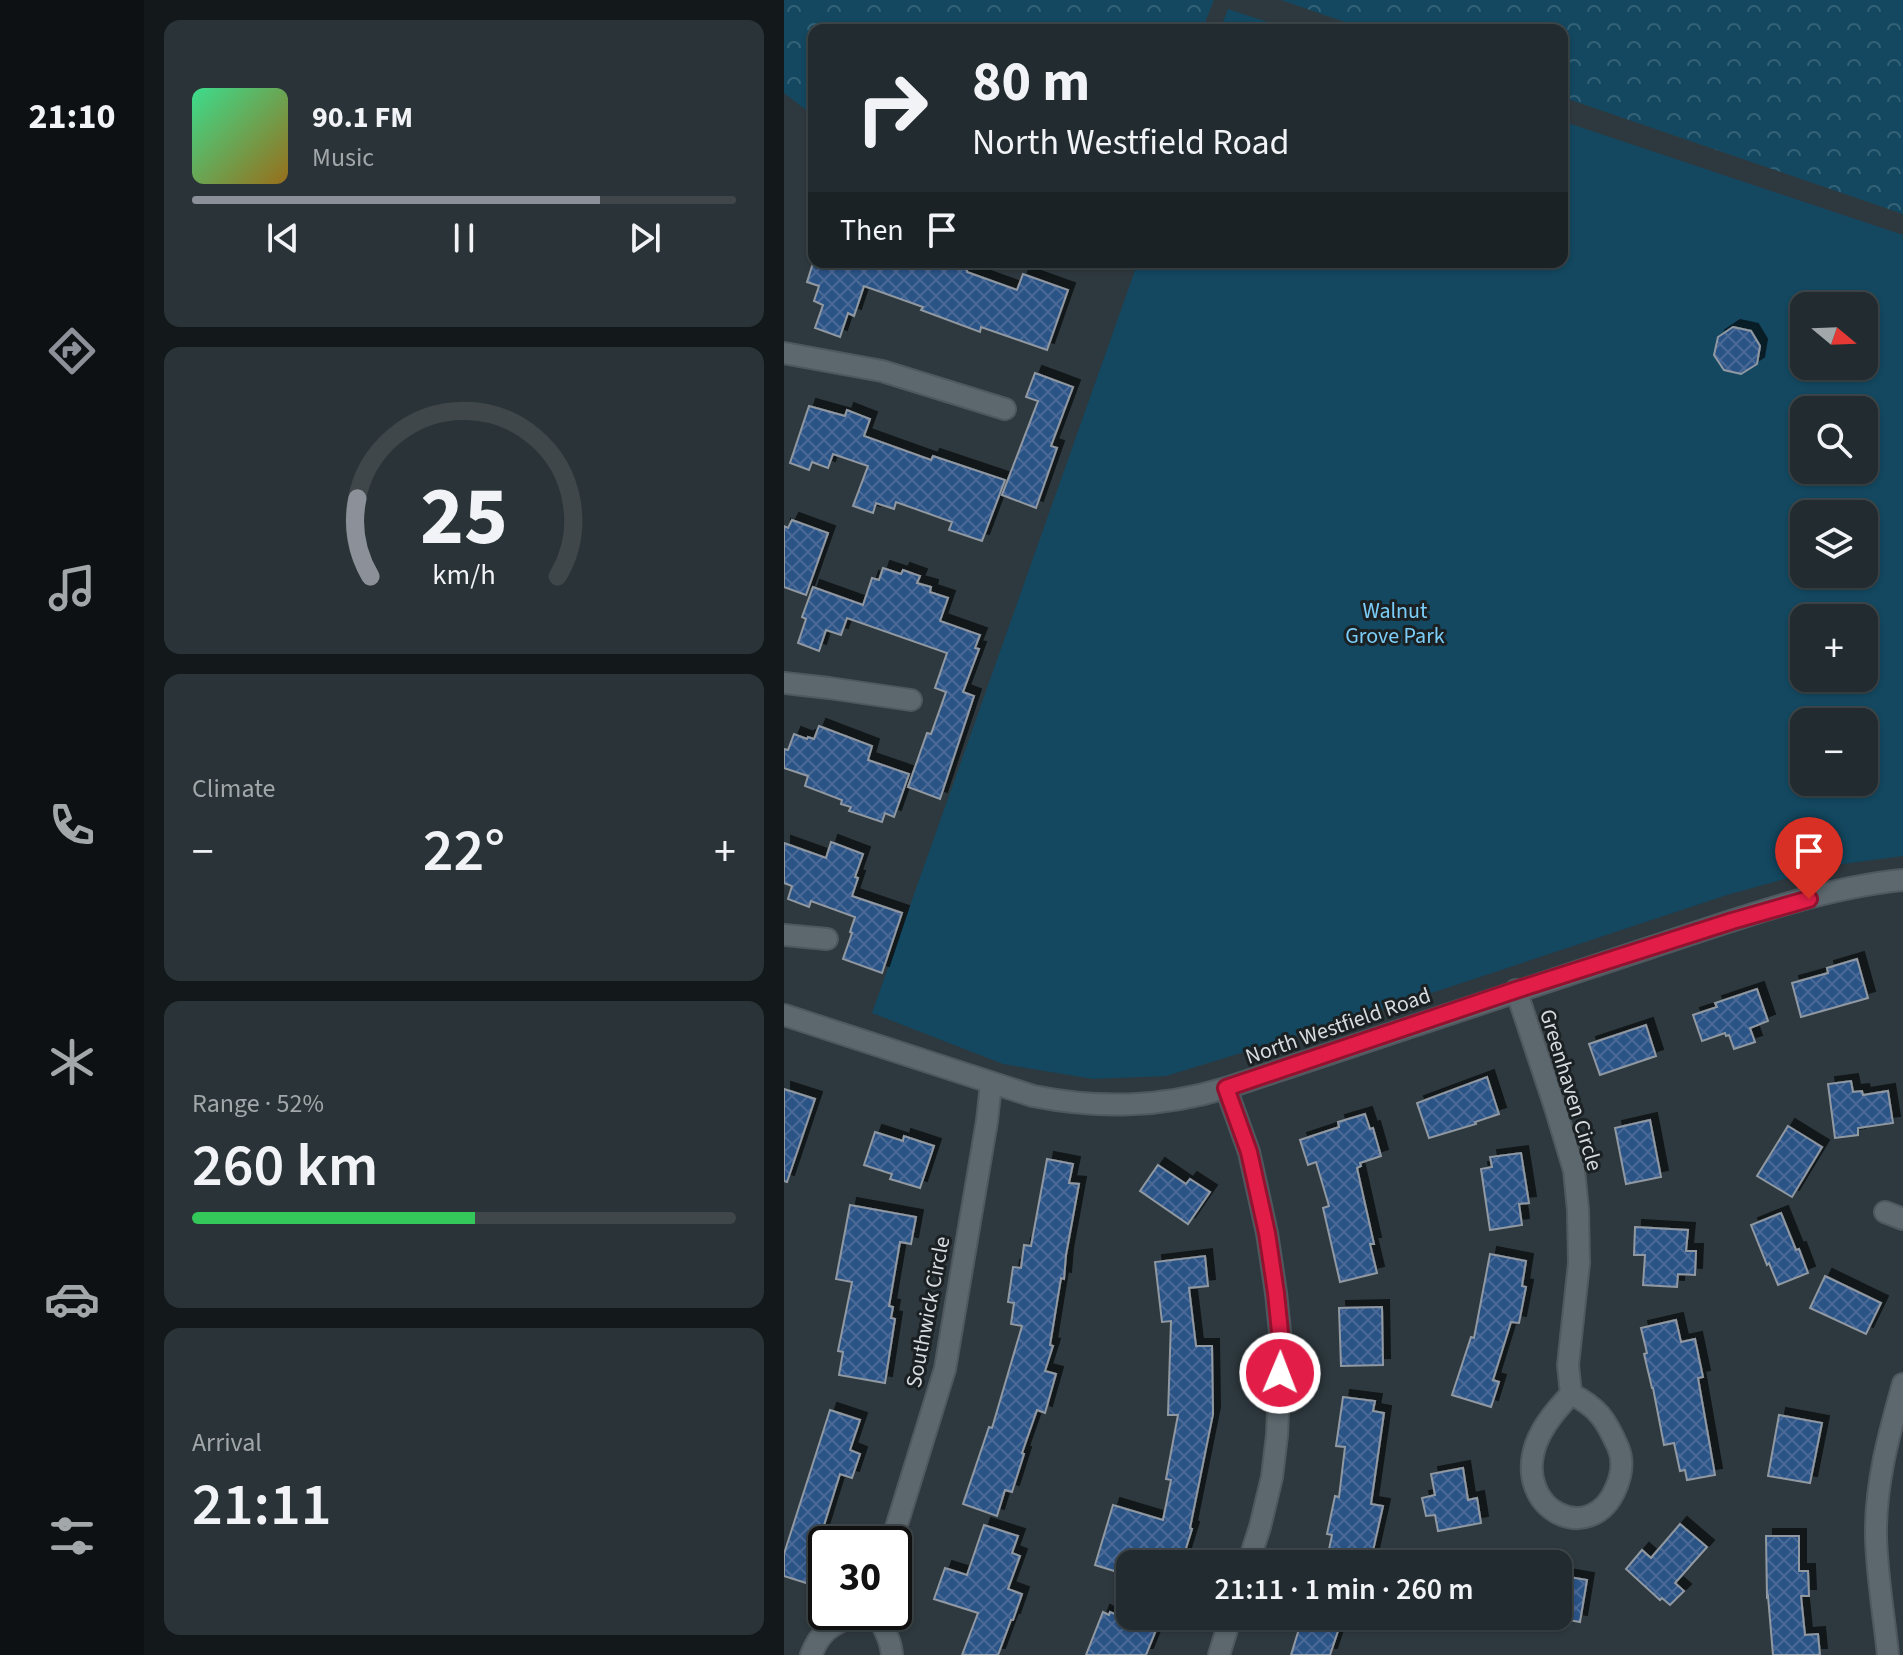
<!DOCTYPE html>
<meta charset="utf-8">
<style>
body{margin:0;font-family:"Source Sans 3",sans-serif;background:#2a3337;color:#f1f3f6;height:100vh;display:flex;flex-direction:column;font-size:30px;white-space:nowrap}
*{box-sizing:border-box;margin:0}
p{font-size:26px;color:#a2a7aa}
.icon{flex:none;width:44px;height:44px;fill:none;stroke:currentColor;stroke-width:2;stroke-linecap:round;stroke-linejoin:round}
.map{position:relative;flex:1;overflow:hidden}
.sheet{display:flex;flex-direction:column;gap:20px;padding:20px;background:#13181a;width:640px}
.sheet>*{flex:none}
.top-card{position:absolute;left:24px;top:24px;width:760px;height:244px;border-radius:16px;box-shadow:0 2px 6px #0004,0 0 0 2px #3f474b;background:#222b2f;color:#f1f3f6;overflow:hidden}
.needle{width:52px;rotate:109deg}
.tools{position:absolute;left:1006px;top:292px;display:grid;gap:16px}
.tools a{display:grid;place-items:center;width:88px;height:88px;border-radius:16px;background:#222b2f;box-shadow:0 2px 6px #0004,0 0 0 2px #3f474b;font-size:40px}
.speed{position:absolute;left:24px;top:1526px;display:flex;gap:16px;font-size:40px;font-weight:700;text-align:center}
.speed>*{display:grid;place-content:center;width:104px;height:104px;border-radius:50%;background:#222b2f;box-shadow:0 2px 6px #0004,0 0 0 2px #3f474b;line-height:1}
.speed .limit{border:4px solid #111;border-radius:12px;background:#fff;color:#111}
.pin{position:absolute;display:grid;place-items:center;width:68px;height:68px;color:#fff;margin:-82px -34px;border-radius:50% 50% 50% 0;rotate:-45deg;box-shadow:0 0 8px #0007}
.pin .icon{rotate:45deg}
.me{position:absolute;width:88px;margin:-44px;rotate:1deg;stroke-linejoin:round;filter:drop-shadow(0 0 6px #0008)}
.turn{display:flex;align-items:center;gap:28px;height:168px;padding:0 32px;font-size:36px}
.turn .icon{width:104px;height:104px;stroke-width:2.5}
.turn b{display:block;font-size:56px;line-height:68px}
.then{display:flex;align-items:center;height:76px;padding:0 32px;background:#0003;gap:16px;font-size:30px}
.big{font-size:60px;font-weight:600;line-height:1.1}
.sheet .widget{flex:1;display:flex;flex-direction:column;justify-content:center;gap:12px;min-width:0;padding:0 28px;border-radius:16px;background:#2a3337}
.sheet .dial{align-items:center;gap:0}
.dial svg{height:208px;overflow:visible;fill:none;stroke:#3f474b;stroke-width:7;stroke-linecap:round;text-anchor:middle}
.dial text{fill:#f1f3f6;stroke:none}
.song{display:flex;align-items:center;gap:24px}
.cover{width:96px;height:96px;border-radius:12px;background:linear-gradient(135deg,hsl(150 70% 55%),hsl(40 70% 35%))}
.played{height:8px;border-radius:4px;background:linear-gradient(90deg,#8c9099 75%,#3f474b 75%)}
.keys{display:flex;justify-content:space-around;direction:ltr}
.heat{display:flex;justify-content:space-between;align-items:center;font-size:44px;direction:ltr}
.charge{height:12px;border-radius:6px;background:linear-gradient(90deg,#34c759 52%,#3f474b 0)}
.trip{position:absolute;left:332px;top:1550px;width:456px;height:80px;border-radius:16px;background:#222b2f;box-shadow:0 2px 6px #0004,0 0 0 2px #3f474b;font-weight:600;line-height:80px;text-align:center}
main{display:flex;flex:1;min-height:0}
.menu{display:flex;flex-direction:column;width:144px;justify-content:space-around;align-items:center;background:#0e1113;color:#a2a7aa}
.menu .icon{width:56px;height:56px}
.menu .current{color:#8c9099}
.menu b{font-size:36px;color:#f1f3f6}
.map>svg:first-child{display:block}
.forest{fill:url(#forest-crowns)}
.park{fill:#134860;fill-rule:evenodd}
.building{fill:url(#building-cross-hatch);stroke:#9098a2;stroke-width:2;filter:url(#shadow)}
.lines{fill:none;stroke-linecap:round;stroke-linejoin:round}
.minor-casing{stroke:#4f585e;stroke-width:24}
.minor{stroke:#5c686e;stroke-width:20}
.route-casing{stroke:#92132f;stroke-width:20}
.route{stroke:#e11d48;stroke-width:14}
.labels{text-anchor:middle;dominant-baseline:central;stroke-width:6;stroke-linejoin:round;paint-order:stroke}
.park-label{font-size:22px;fill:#7bcef9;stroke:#1b2022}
.street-label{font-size:22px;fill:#d5dbdf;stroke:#1b2022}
</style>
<main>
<nav class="menu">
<b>21:10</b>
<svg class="icon current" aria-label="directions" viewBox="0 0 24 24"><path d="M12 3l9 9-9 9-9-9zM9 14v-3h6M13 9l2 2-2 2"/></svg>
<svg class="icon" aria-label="music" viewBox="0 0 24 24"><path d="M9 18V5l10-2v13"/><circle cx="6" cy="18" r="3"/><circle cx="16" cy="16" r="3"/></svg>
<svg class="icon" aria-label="phone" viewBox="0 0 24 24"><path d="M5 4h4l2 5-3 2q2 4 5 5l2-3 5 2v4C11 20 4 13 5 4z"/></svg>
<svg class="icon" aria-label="climate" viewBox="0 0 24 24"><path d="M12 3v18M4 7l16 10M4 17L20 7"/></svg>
<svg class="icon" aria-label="car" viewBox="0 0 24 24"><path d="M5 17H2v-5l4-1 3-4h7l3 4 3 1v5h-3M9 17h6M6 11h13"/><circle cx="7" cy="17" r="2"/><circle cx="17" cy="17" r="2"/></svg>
<svg class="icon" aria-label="filters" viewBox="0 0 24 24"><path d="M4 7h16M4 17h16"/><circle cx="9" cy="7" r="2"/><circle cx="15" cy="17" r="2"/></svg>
</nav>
<section class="sheet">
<div class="widget">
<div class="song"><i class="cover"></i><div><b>90.1 FM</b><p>Music</p></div></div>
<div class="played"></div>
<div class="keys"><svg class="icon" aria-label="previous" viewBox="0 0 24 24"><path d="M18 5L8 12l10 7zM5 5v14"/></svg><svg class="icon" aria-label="pause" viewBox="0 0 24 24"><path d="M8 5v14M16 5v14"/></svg><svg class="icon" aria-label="next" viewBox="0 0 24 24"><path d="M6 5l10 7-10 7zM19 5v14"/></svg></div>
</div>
<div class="widget dial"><svg viewBox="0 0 100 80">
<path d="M14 69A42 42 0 1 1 86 69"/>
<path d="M14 69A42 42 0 0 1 9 39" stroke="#8c9099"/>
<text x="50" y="56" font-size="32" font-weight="700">25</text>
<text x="50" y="72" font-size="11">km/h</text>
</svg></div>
<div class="widget"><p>Climate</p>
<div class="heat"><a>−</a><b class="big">22°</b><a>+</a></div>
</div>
<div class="widget"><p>Range · 52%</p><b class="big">260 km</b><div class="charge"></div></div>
<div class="widget"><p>Arrival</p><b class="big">21:11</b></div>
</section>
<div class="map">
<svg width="1119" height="1655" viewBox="0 0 1119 1655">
<defs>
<pattern id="forest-crowns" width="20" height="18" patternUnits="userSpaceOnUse" patternTransform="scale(2)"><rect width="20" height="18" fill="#134860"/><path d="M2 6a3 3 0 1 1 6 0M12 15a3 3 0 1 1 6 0" fill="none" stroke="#346276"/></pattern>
<pattern id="building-cross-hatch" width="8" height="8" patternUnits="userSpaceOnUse" patternTransform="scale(2)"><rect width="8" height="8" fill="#2c5286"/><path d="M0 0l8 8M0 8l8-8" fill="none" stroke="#4a6a97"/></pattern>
<filter id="shadow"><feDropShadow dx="7" dy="-7" stdDeviation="0" flood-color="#0009"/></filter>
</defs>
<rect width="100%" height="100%" fill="#2e393f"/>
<g class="forest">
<path d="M 0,0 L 430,0 L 418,30 L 30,30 L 30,116 L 0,93 Z"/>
<path d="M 497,0 L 1119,0 L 1119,214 L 778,97 L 778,30 L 584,30 Z"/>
</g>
<g class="park">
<path d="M 444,9 L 508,30 L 436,30 Z"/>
<path d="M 778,121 L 1119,235 L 1119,856 L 1051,865 L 943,895 L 584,1014 L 382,1076 L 309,1079 L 219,1064 L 88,1013 L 354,262 L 778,262 ZM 1020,306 L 1080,306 L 1080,366 L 1020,366 ZM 1020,410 L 1080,410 L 1080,470 L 1020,470 ZM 1020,514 L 1080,514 L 1080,574 L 1020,574 ZM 1020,618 L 1080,618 L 1080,678 L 1020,678 ZM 1020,722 L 1080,722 L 1080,782 L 1020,782 Z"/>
</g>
<g class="building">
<path d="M 44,262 L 161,262 L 183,270 L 183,272 L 233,290 L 239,274 L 284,290 L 263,350 L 197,327 L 196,332 L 137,310 L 139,307 L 80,286 L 70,316 L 64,313 L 56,337 L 31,328 L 39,305 L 30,301 L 35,286 L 23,282 L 29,263 L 42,268 Z"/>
<path d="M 949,327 L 967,331 L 976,346 L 973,364 L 957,374 L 940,370 L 930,355 L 934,337 Z"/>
<path d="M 251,373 L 289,387 L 267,446 L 273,448 L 252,508 L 218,495 L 254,401 L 242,397 Z"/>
<path d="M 25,406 L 61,416 L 63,410 L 86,419 L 80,436 L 147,460 L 149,456 L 221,480 L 198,541 L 165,530 L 168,522 L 112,502 L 110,509 L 92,503 L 89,513 L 69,506 L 84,466 L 49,454 L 44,468 L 28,462 L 25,470 L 6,463 Z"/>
<path d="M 8,520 L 44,533 L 22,595 L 0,587 L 0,526 L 4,528 Z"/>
<path d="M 99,568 L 117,574 L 119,570 L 136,576 L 133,583 L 147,587 L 146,592 L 164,598 L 156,621 L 196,635 L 191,648 L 195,649 L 179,692 L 190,696 L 156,799 L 124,787 L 143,733 L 147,734 L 162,692 L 151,688 L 163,653 L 63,618 L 57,635 L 42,630 L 35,651 L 14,643 L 22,619 L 18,617 L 29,587 L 79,605 L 88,578 L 95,580 Z"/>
<path d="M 35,726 L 88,746 L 84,760 L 125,774 L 110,817 L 101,813 L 98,822 L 65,811 L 67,807 L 57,804 L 58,800 L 21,786 L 24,776 L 0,768 L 0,749 L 4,750 L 10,734 L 23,739 L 24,737 L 30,739 Z"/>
<path d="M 47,842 L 79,854 L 71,877 L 74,878 L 68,896 L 118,913 L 98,973 L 59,959 L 68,933 L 66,932 L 71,917 L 27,901 L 25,907 L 4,899 L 8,886 L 0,883 L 0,843 L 42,858 Z"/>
<path d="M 1073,959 L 1084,998 L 1017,1017 L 1008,983 L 1044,973 L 1043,968 Z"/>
<path d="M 973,989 L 984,1021 L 966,1028 L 971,1042 L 950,1049 L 945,1035 L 942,1036 L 941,1033 L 918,1041 L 909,1015 L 933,1007 L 931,1003 Z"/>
<path d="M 862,1025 L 872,1056 L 816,1075 L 805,1044 Z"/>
<path d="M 703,1077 L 715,1114 L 691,1122 L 692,1124 L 645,1138 L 633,1103 Z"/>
<path d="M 1067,1081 L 1069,1092 L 1078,1091 L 1079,1095 L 1104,1091 L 1109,1123 L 1074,1128 L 1074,1135 L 1051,1138 L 1044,1084 Z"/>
<path d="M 0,1089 L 31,1099 L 3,1182 L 0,1181 Z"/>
<path d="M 581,1114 L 586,1129 L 589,1128 L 597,1156 L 576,1163 L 577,1166 L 573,1168 L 590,1244 L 586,1244 L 593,1273 L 556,1282 L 539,1208 L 545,1206 L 532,1162 L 524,1165 L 516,1140 L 555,1127 L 554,1122 Z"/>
<path d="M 866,1120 L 877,1177 L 842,1184 L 831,1128 Z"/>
<path d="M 1004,1126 L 1038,1147 L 1008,1197 L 973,1176 Z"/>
<path d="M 91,1132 L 119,1141 L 120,1136 L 150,1146 L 136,1188 L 106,1179 L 108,1174 L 80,1165 Z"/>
<path d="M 737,1153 L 745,1203 L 735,1204 L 738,1225 L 706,1230 L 697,1169 L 708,1167 L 706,1157 Z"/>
<path d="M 263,1159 L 289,1164 L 285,1183 L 295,1184 L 282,1255 L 280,1279 L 277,1278 L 266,1345 L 269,1346 L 261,1371 L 272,1374 L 261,1413 L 253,1410 L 238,1453 L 240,1454 L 228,1492 L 221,1490 L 213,1516 L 179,1504 L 205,1427 L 208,1428 L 238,1326 L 227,1324 L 230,1303 L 224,1302 L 229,1267 L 237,1268 L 240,1245 L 247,1246 Z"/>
<path d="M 374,1165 L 402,1184 L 406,1179 L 426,1192 L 404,1224 L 356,1191 Z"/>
<path d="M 66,1205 L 132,1217 L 127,1244 L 116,1242 L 105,1306 L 109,1307 L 107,1318 L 111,1319 L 101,1383 L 55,1375 L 59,1352 L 54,1351 L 68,1282 L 52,1279 Z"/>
<path d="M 997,1213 L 1012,1250 L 1015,1249 L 1024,1273 L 994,1285 L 985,1263 L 983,1265 L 967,1225 Z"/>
<path d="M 851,1227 L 904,1230 L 902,1251 L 912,1251 L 911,1275 L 894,1274 L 893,1287 L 859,1285 L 861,1255 L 850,1255 Z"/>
<path d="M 706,1254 L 742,1261 L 738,1286 L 742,1287 L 735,1323 L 727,1322 L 709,1380 L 715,1382 L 707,1407 L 668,1395 L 687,1337 L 690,1338 Z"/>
<path d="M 421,1256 L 424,1286 L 405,1288 L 412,1346 L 428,1346 L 429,1414 L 406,1528 L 408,1529 L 398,1561 L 388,1557 L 386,1564 L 346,1564 L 346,1576 L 311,1565 L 329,1505 L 379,1520 L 387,1480 L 382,1479 L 394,1415 L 384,1415 L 387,1321 L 378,1322 L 371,1262 Z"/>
<path d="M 1041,1276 L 1097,1303 L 1082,1334 L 1026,1308 Z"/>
<path d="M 598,1307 L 599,1365 L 557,1366 L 555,1308 Z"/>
<path d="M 892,1320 L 897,1342 L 911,1339 L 919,1377 L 914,1378 L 931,1475 L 903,1480 L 901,1470 L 896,1471 L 890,1443 L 880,1445 L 869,1388 L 868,1388 L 860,1354 L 863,1353 L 857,1328 Z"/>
<path d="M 559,1397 L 591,1401 L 589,1411 L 600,1413 L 587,1504 L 599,1506 L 586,1564 L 542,1564 L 548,1535 L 543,1534 L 551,1496 L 555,1497 L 561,1447 L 552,1446 Z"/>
<path d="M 46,1410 L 76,1420 L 66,1450 L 76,1454 L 68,1478 L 56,1474 L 22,1583 L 0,1576 L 0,1554 Z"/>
<path d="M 995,1415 L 1038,1423 L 1026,1483 L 984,1476 Z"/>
<path d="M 679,1468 L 684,1500 L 693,1498 L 697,1523 L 654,1531 L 651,1515 L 642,1516 L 638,1498 L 651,1495 L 647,1474 Z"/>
<path d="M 896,1524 L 923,1547 L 891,1583 L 900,1591 L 886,1605 L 878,1598 L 876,1600 L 842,1569 L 858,1550 L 867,1558 Z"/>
<path d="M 200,1525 L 234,1536 L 228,1553 L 236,1556 L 224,1589 L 238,1594 L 229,1620 L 227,1620 L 214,1655 L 178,1655 L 194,1613 L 150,1599 L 161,1568 L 183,1575 Z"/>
<path d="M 982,1536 L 1015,1536 L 1015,1571 L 1024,1571 L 1025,1596 L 1017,1596 L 1021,1635 L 1034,1634 L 1036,1655 L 989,1655 L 984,1596 L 983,1597 Z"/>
<path d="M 774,1575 L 803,1580 L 796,1622 L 774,1618 Z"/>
<path d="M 319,1612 L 325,1615 L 326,1612 L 372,1630 L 362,1655 L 302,1655 Z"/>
<path d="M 519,1616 L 559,1616 L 546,1655 L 507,1655 Z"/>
</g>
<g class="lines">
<g class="minor-casing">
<g id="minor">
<path d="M 0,353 L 98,371 L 221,409"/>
<path d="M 0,683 L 45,688 L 127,700"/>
<path d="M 0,935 L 43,939"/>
<path d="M 732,990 L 771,1107 L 790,1170 L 794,1210 L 795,1263 L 784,1365 L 787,1394"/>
<path d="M 0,1015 L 249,1096 C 315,1109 376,1108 442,1088 C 584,1042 725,993 868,947 C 948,921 1036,888 1119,880"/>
<path d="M 442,1088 L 465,1152 L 483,1233 L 492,1293 L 497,1342 L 493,1435 L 488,1477 L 476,1527 L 464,1564"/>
<path d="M 1101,1212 L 1119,1219"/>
<path d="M 787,1394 C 814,1407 822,1420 834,1447 C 840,1461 838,1474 832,1488 C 807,1548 729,1510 752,1444 C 759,1425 773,1409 787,1394 Z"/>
<path d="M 107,1544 L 161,1369 L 203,1121 L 207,1084"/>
<path d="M 90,1612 C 99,1625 107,1640 108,1655"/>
<path d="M 27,1655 C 38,1627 50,1625 75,1612"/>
<path d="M 435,1655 L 447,1616"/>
<path d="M 1104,1655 C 1100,1616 1093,1576 1092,1537 C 1091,1484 1105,1434 1119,1384"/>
</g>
</g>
<use href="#minor" class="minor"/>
</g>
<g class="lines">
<g class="route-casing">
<path id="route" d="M 496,1373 L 497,1342 L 492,1293 L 483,1233 L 465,1152 L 442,1088 L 732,990 L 948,921 L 1025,899"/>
</g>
<use href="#route" class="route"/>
</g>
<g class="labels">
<g class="park-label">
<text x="611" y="611">Walnut<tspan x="611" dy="25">Grove Park</tspan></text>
</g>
<g class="street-label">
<text transform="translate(554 1026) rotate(-19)">North Westfield Road</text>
<text transform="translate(787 1090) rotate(73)">Greenhaven Circle</text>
<text transform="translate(144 1312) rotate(-79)">Southwick Circle</text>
</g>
</g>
</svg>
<div class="tools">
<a><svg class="needle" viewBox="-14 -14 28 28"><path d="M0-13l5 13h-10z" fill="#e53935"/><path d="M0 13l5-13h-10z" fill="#a2a7aa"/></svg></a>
<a><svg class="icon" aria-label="search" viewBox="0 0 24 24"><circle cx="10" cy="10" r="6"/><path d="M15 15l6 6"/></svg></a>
<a><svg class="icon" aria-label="layers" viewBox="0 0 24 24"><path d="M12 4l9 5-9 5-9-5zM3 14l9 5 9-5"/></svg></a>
<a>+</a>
<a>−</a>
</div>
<div class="speed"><div class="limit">30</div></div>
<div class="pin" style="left:1025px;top:899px;background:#d93025"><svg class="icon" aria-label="arrive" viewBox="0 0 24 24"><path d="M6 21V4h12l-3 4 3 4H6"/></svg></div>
<svg class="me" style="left:496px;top:1373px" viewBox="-20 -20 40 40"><circle r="17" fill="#e11d48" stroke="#fff" stroke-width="3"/><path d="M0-11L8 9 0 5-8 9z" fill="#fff"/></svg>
<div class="trip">21:11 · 1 min · 260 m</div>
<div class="top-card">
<div class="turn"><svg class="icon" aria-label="right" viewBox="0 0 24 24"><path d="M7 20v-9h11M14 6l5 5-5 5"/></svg><div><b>80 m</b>North Westfield Road</div></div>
<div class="then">Then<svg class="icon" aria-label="arrive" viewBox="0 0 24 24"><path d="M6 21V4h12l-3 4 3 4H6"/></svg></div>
</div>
</div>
</main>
